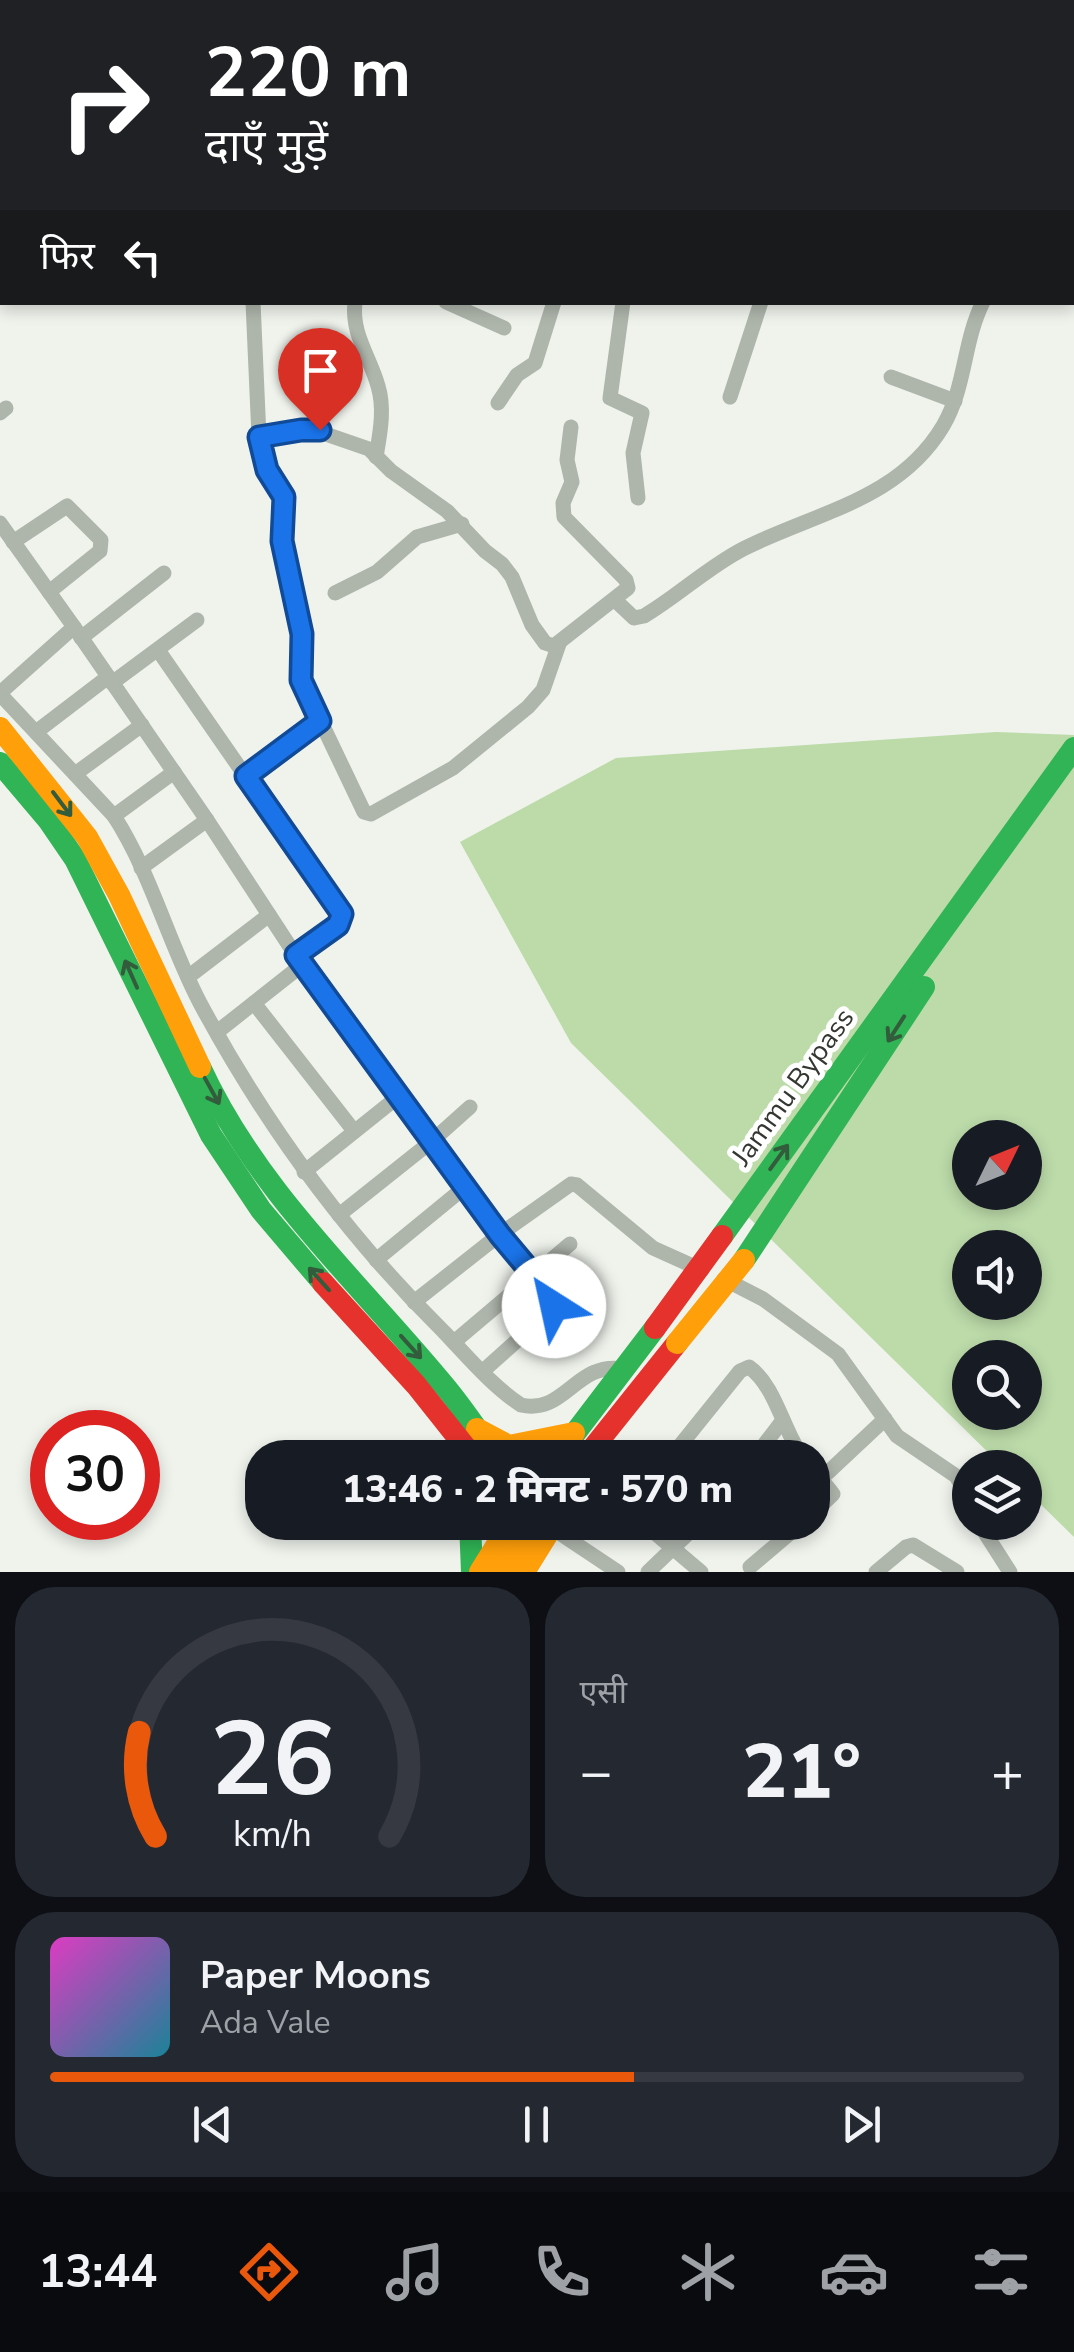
<!DOCTYPE html>
<html lang="hi">
<meta charset="utf-8">
<style>
body{margin:0;font-family:"Nunito Sans","Noto Sans Devanagari",sans-serif;background:#242831;color:#f1f3f6;height:100vh;display:flex;flex-direction:column;font-size:38px;white-space:nowrap}
*{box-sizing:border-box;margin:0}
p{font-size:32px;color:#9ea1a6}
.icon{flex:none;width:55px;height:55px;fill:none;stroke:currentColor;stroke-width:2;stroke-linecap:round;stroke-linejoin:round}
.map{position:relative;height:1572px;overflow:hidden}
.side{display:flex;flex-direction:column;gap:15px;padding:15px;background:#0d0f14;flex:1}
.side>*{flex:none}
.guide{position:absolute;left:0px;top:0px;width:1075px;height:305px;box-shadow:0 5px 15px #0003;background:#202124;color:#fff;overflow:hidden}
.needle{width:65px;rotate:47deg}
.buttons{position:absolute;left:952px;top:1120px;display:grid;gap:20px}
.buttons a{display:grid;place-items:center;width:90px;height:90px;border-radius:50%;background:#171b24;box-shadow:0 5px 15px #0003;font-size:50px}
.speed{position:absolute;left:30px;top:1410px;display:flex;gap:20px;font-size:50px;font-weight:700;text-align:center}
.speed>*{display:grid;place-content:center;width:130px;height:130px;border-radius:50%;background:#171b24;box-shadow:0 5px 15px #0003;line-height:1}
.speed .limit{border:15px solid #d22;background:#fff;color:#111}
.pin{position:absolute;display:grid;place-items:center;width:85px;height:85px;color:#fff;margin:-102px -42px;border-radius:50% 50% 50% 0;rotate:-45deg;box-shadow:0 0 10px #0007}
.pin .icon{rotate:45deg}
.me{position:absolute;width:110px;margin:-55px;rotate:325deg;stroke-linejoin:round;filter:drop-shadow(0 0 8px #0008)}
.turn{display:flex;align-items:center;gap:35px;height:210px;padding:0 40px;font-size:45px}
.turn .icon{width:130px;height:130px;stroke-width:2.5}
.turn b{display:block;font-size:70px;line-height:85px}
.then{display:flex;align-items:center;height:95px;padding:0 40px;background:#0003;gap:20px;font-size:38px}
.big{font-size:75px;font-weight:800;line-height:1.1}
.side .card{flex:1;display:flex;flex-direction:column;justify-content:center;gap:15px;min-width:0;padding:0 35px;border-radius:40px;background:#242831}
.side .dial{align-items:center;gap:0}
.dial svg{height:260px;overflow:visible;fill:none;stroke:#363941;stroke-width:7;stroke-linecap:round;text-anchor:middle}
.dial text{fill:#f1f3f6;stroke:none}
.song{display:flex;align-items:center;gap:30px}
.cover{width:120px;height:120px;border-radius:15px;background:linear-gradient(135deg,hsl(310 70% 55%),hsl(190 70% 35%))}
.played{height:10px;border-radius:5px;background:linear-gradient(90deg,#ea580c 60%,#363941 60%)}
.keys{display:flex;justify-content:space-around;direction:ltr}
.heat{display:flex;justify-content:space-between;align-items:center;font-size:55px;direction:ltr}
.side .tiles{flex:1;display:grid;gap:15px;grid-template-columns:1fr 1fr}
.card:last-child{grid-column:span 2}
.trip{position:absolute;left:245px;top:1440px;width:585px;height:100px;border-radius:40px;background:#171b24;box-shadow:0 5px 15px #0003;font-weight:800;line-height:100px;text-align:center}
.tab-bar{display:flex;height:160px;justify-content:space-around;align-items:center;background:#090b0e;color:#9ea1a6}
.tab-bar .icon{width:70px;height:70px}
.tab-bar .on{color:#ea580c}
.tab-bar b{font-size:45px;color:#f1f3f6}
.map>svg:first-child{display:block}
.forest{fill:#bcdba9;fill-rule:evenodd}
.lines{fill:none;stroke-linecap:round;stroke-linejoin:round}
.street{stroke:#aeb5ab;stroke-width:15}
.fast{stroke:#30b455;stroke-width:22}
.slow{stroke:#ff9f0a;stroke-width:22}
.jam{stroke:#e5322d;stroke-width:22}
.slow-bridge{stroke:#ff9f0a;stroke-width:22}
.jam-bridge{stroke:#e5322d;stroke-width:22}
.oneway{stroke:#335c3c}
.route-casing{stroke:#114b97;stroke-width:25}
.route{stroke:#1a73e8;stroke-width:18}
.labels{text-anchor:middle;dominant-baseline:central;stroke-width:10;stroke-linejoin:round;paint-order:stroke}
.street-label{font-size:28px;fill:#343732;stroke:#fff}
</style>
<div class="map">
<svg width="1074" height="1572" viewBox="0 0 1074 1572">
<rect width="100%" height="100%" fill="#eff3ec"/>
<path class="forest" d="M 996,732 L 1074,735 L 1074,1537 L 1025,1489 L 1025,1468 L 1003,1467 L 571,1043 L 460,842 L 616,758 ZM 970,1138 L 1025,1138 L 1025,1192 L 970,1192 ZM 970,1248 L 1025,1248 L 1025,1302 L 970,1302 ZM 970,1358 L 1025,1358 L 1025,1412 L 970,1412 Z"/>
<g class="lines">
<g class="street">
<path d="M 279,0 L 282,2"/>
<path d="M 410,0 L 415,2"/>
<path d="M 757,0 L 758,2"/>
<path d="M 63,2 L 66,0"/>
<path d="M 217,2 L 218,0"/>
<path d="M 0,15 L 2,16"/>
<path d="M 0,65 L 2,65"/>
<path d="M 1072,152 L 1074,153"/>
<path d="M 253,302 L 259,437 L 267,470 L 284,497 L 283,556 L 303,634 L 301,680 L 364,812 L 371,814 L 453,768 L 528,707 L 543,690 L 559,644"/>
<path d="M 355,302 C 351,334 370,357 378,386 C 385,409 380,433 376,457"/>
<path d="M 446,302 L 504,328"/>
<path d="M 623,302 L 610,398 L 642,413 L 633,453 L 638,498"/>
<path d="M 891,377 L 955,401"/>
<path d="M 730,397 L 761,302"/>
<path d="M 498,403 L 517,375 L 535,363 L 554,302"/>
<path d="M 0,413 L 6,408"/>
<path d="M 259,437 L 311,429 L 369,449 L 391,471 L 447,511 L 485,551 L 502,564 L 512,577 L 532,625 L 545,643 L 554,646 L 628,588 L 626,580 L 564,517 L 563,503 L 572,482 L 567,460 L 571,427"/>
<path d="M 0,523 L 74,627 L 0,693"/>
<path d="M 13,542 L 67,506 L 101,540 L 100,551 L 49,592"/>
<path d="M 335,593 L 377,572 L 417,537 L 462,524"/>
<path d="M 616,601 L 634,618 L 644,616 C 678,596 709,566 745,548 C 817,512 899,500 943,426 C 966,387 963,342 983,302"/>
<path d="M 74,627 L 207,820 L 302,965 L 217,1032"/>
<path d="M 81,638 L 164,573"/>
<path d="M 158,650 L 341,914 L 338,925 L 295,955"/>
<path d="M 112,683 L 197,620"/>
<path d="M 0,694 L 114,816 C 151,873 168,942 200,1003 C 266,1126 345,1234 444,1332 C 468,1357 492,1386 521,1405 C 565,1415 576,1361 623,1369"/>
<path d="M 36,732 L 108,677"/>
<path d="M 75,774 L 142,725"/>
<path d="M 246,776 L 320,721"/>
<path d="M 114,816 L 174,772"/>
<path d="M 141,868 L 207,820"/>
<path d="M 302,965 L 499,1235 L 554,1301 L 550,1311 L 483,1371"/>
<path d="M 188,977 L 269,915"/>
<path d="M 254,1003 L 354,1131"/>
<path d="M 304,1172 L 399,1096"/>
<path d="M 339,1215 L 432,1141 L 470,1107"/>
<path d="M 376,1260 L 465,1187"/>
<path d="M 724,1279 L 763,1299 L 838,1354 L 897,1436 L 956,1476 L 970,1499"/>
<path d="M 414,1302 L 499,1235 L 571,1184 L 577,1185 L 653,1248 L 702,1270"/>
<path d="M 454,1342 L 570,1244"/>
<path d="M 670,1458 L 740,1371 L 749,1367 C 776,1386 783,1431 803,1458"/>
<path d="M 754,1458 L 783,1420"/>
<path d="M 812,1468 L 833,1494 L 812,1514"/>
<path d="M 822,1478 L 885,1419"/>
<path d="M 642,1522 L 701,1572"/>
<path d="M 978,1522 L 1010,1572"/>
<path d="M 552,1528 L 618,1572"/>
<path d="M 750,1567 L 803,1522"/>
<path d="M 648,1572 L 700,1522"/>
<path d="M 876,1572 L 906,1547 L 913,1545 L 957,1572"/>
</g>
<g class="fast">
<path d="M 959,0 L 961,2"/>
<path d="M 1072,192 L 1074,193"/>
<path d="M 0,763 L 49,821 L 75,859 L 211,1135 L 261,1210 L 323,1283"/>
<path d="M 200,1067 C 258,1193 361,1284 447,1389 C 465,1411 481,1435 497,1458"/>
<path d="M 722,1236 L 1074,748"/>
<path d="M 744,1260 L 924,987"/>
<path d="M 465,1444 L 467,1458"/>
<path d="M 556,1458 L 655,1328"/>
<path d="M 470,1522 L 472,1572"/>
</g>
<g class="slow">
<path d="M 0,728 L 87,837 L 119,895 L 200,1067"/>
<path d="M 477,1429 L 509,1446 L 574,1433"/>
<path d="M 480,1572 L 511,1522"/>
<path d="M 503,1572 L 537,1522"/>
<path d="M 524,1572 L 555,1522"/>
</g>
<g class="jam">
<path d="M 323,1283 L 416,1385 L 474,1458"/>
<path d="M 585,1458 L 677,1343"/>
</g>
<path class="slow-bridge" d="M 677,1343 L 744,1260"/>
<path class="jam-bridge" d="M 655,1328 L 722,1236"/>
</g>
<defs><path id="oneway-shaft" d="M-6 0H5M1.5-3L5.5 0L1.5 3" fill="none" stroke-width="1.6" stroke-linecap="round" stroke-linejoin="round" transform="scale(2.5)"/></defs>
<g class="oneway">
<use href="#oneway-shaft" transform="translate(62 804) rotate(53)"/>
<use href="#oneway-shaft" transform="translate(131 974) rotate(-114)"/>
<use href="#oneway-shaft" transform="translate(896 1029) rotate(123)"/>
<use href="#oneway-shaft" transform="translate(212 1091) rotate(61)"/>
<use href="#oneway-shaft" transform="translate(779 1157) rotate(-54)"/>
<use href="#oneway-shaft" transform="translate(319 1279) rotate(-132)"/>
<use href="#oneway-shaft" transform="translate(411 1347) rotate(48)"/>
</g>
<g class="lines">
<g class="route-casing">
<path id="route" d="M 320,430 L 301,430 L 259,437 L 267,470 L 284,497 L 282,541 L 302,634 L 301,680 L 320,721 L 246,776 L 342,914 L 338,925 L 296,955 L 500,1235 L 551,1296 L 554,1306"/>
</g>
<use href="#route" class="route"/>
</g>
<g class="labels">
<g class="street-label">
<text transform="translate(793 1087) rotate(-54)">Jammu Bypass</text>
</g>
</g>
</svg>
<div class="buttons">
<a><svg class="needle" viewBox="-14 -14 28 28"><path d="M0-13l5 13h-10z" fill="#e53935"/><path d="M0 13l5-13h-10z" fill="#9ea1a6"/></svg></a>
<a><svg class="icon" aria-label="sound" viewBox="0 0 24 24"><path d="M4 9h4l5-4v14l-5-4H4zM17 9q2 3 0 6"/></svg></a>
<a><svg class="icon" aria-label="search" viewBox="0 0 24 24"><circle cx="10" cy="10" r="6"/><path d="M15 15l6 6"/></svg></a>
<a><svg class="icon" aria-label="layers" viewBox="0 0 24 24"><path d="M12 4l9 5-9 5-9-5zM3 14l9 5 9-5"/></svg></a>
</div>
<div class="speed"><div class="limit">30</div></div>
<div class="pin" style="left:320px;top:430px;background:#d93025"><svg class="icon" aria-label="arrive" viewBox="0 0 24 24"><path d="M6 21V4h12l-3 4 3 4H6"/></svg></div>
<svg class="me" style="left:554px;top:1306px" viewBox="-20 -20 40 40"><circle r="19" fill="#fff"/><path d="M0-13L10 11 0 6-10 11z" fill="#1a73e8"/></svg>
<div class="trip">13:46 · 2 मिनट · 570 m</div>
<div class="guide">
<div class="turn"><svg class="icon" aria-label="right" viewBox="0 0 24 24"><path d="M7 20v-9h11M14 6l5 5-5 5"/></svg><div><b>220 m</b>दाएँ मुड़ें</div></div>
<div class="then">फिर<svg class="icon" aria-label="left" viewBox="0 0 24 24"><path d="M17 20v-9H6M10 6l-5 5 5 5"/></svg></div>
</div>
</div>
<section class="side">
<div class="tiles">
<div class="card dial"><svg viewBox="0 0 100 80">
<path d="M14 69A42 42 0 1 1 86 69"/>
<path d="M14 69A42 42 0 0 1 9 37" stroke="#ea580c"/>
<text x="50" y="56" font-size="32" font-weight="700">26</text>
<text x="50" y="72" font-size="11">km/h</text>
</svg></div>
<div class="card"><p>एसी</p>
<div class="heat"><a>−</a><b class="big">21°</b><a>+</a></div>
</div>
<div class="card">
<div class="song"><i class="cover"></i><div><b>Paper Moons</b><p>Ada Vale</p></div></div>
<div class="played"></div>
<div class="keys"><svg class="icon" aria-label="previous" viewBox="0 0 24 24"><path d="M18 5L8 12l10 7zM5 5v14"/></svg><svg class="icon" aria-label="pause" viewBox="0 0 24 24"><path d="M8 5v14M16 5v14"/></svg><svg class="icon" aria-label="next" viewBox="0 0 24 24"><path d="M6 5l10 7-10 7zM19 5v14"/></svg></div>
</div>
</div>
</section>
<nav class="tab-bar">
<b>13:44</b>
<svg class="icon on" aria-label="directions" viewBox="0 0 24 24"><path d="M12 3l9 9-9 9-9-9zM9 14v-3h6M13 9l2 2-2 2"/></svg>
<svg class="icon" aria-label="music" viewBox="0 0 24 24"><path d="M9 18V5l10-2v13"/><circle cx="6" cy="18" r="3"/><circle cx="16" cy="16" r="3"/></svg>
<svg class="icon" aria-label="phone" viewBox="0 0 24 24"><path d="M5 4h4l2 5-3 2q2 4 5 5l2-3 5 2v4C11 20 4 13 5 4z"/></svg>
<svg class="icon" aria-label="climate" viewBox="0 0 24 24"><path d="M12 3v18M4 7l16 10M4 17L20 7"/></svg>
<svg class="icon" aria-label="car" viewBox="0 0 24 24"><path d="M5 17H2v-5l4-1 3-4h7l3 4 3 1v5h-3M9 17h6M6 11h13"/><circle cx="7" cy="17" r="2"/><circle cx="17" cy="17" r="2"/></svg>
<svg class="icon" aria-label="filters" viewBox="0 0 24 24"><path d="M4 7h16M4 17h16"/><circle cx="9" cy="7" r="2"/><circle cx="15" cy="17" r="2"/></svg>
</nav>
